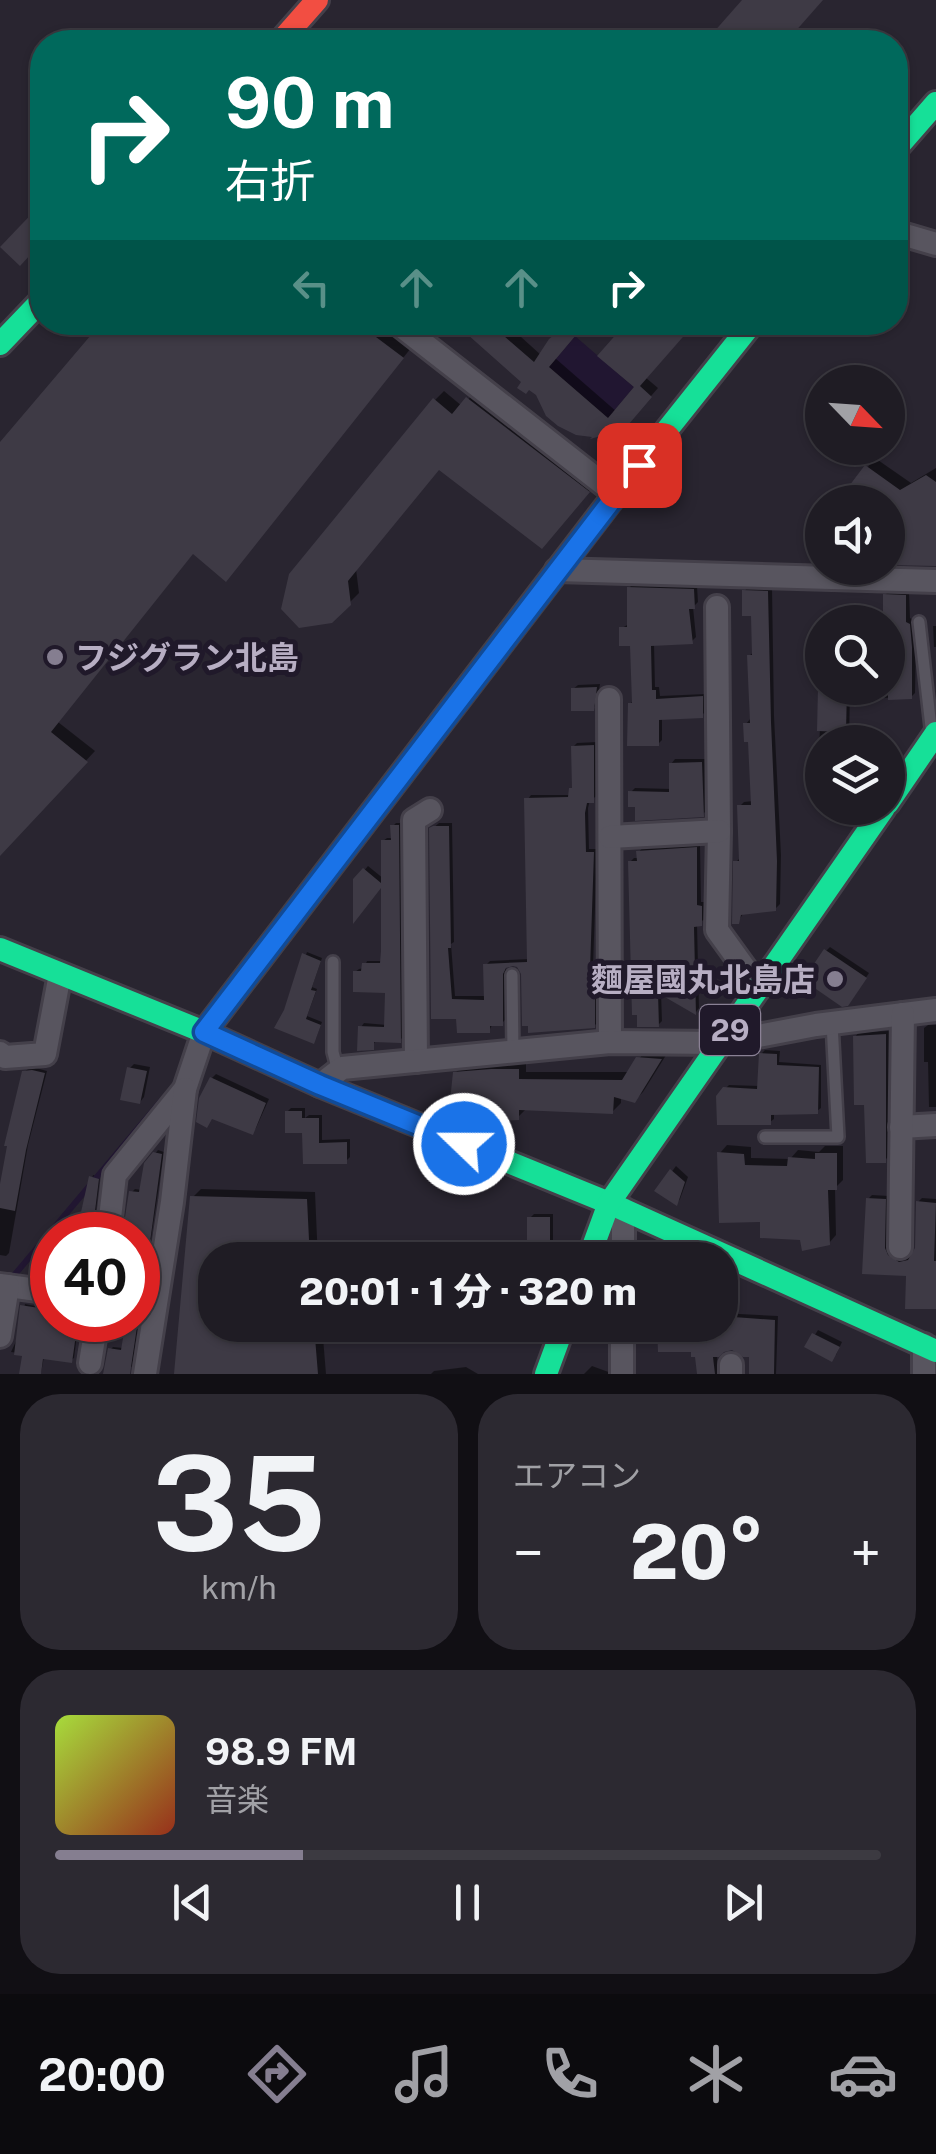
<!DOCTYPE html>
<html lang="ja">
<meta charset="utf-8">
<style>
body{margin:0;font-family:"Public Sans","Noto Sans JP",sans-serif;background:#2c2931;color:#f1f3f6;height:100vh;display:flex;flex-direction:column;font-size:38px;white-space:nowrap}
*{box-sizing:border-box;margin:0}
p{font-size:32px;color:#a1a1a6}
.icon{flex:none;width:55px;height:55px;fill:none;stroke:currentColor;stroke-width:2;stroke-linecap:round;stroke-linejoin:round}
.map{position:relative;height:1374px;overflow:hidden}
.details{display:flex;flex-direction:column;gap:20px;padding:20px;background:#110f14;flex:1}
.details>*{flex:none}
.top-card{position:absolute;left:30px;top:30px;width:878px;height:305px;border-radius:40px;box-shadow:0 2px 8px #0004,0 0 0 2px #3c3a41;background:#00695c;color:#fff;overflow:hidden}
.needle{width:65px;rotate:115deg}
.buttons{position:absolute;left:805px;top:365px;display:grid;gap:20px}
.buttons a{display:grid;place-items:center;width:100px;height:100px;border-radius:50%;background:#1f1c24;box-shadow:0 2px 8px #0004,0 0 0 2px #3c3a41;font-size:50px}
.speed{position:absolute;left:30px;top:1212px;display:flex;gap:20px;font-size:50px;font-weight:700;text-align:center}
.speed>*{display:grid;place-content:center;width:130px;height:130px;border-radius:50%;background:#1f1c24;box-shadow:0 2px 8px #0004,0 0 0 2px #3c3a41;line-height:1}
.speed .limit{border:15px solid #d22;background:#fff;color:#111}
.pin{position:absolute;display:grid;place-items:center;width:85px;height:85px;color:#fff;margin:-42px;border-radius:20px;box-shadow:0 5px 15px #0006}
.me{position:absolute;width:110px;margin:-55px;rotate:292deg;stroke-linejoin:round;filter:drop-shadow(0 0 8px #0008)}
.turn{display:flex;align-items:center;gap:35px;height:210px;padding:0 30px;font-size:45px}
.turn .icon{width:130px;height:130px;stroke-width:2.5}
.turn b{display:block;font-size:70px;line-height:85px}
.lanes{display:flex;align-items:center;height:95px;padding:0 30px;background:#0003;justify-content:center;gap:50px;direction:ltr}
.lanes .off{opacity:.35}
.big{font-size:75px;font-weight:800;line-height:1.1}
.details .widget{flex:1;display:flex;flex-direction:column;justify-content:center;gap:15px;min-width:0;padding:0 35px;border-radius:40px;background:#2c2931}
.details .dial{align-items:center;gap:0}
.dial b{font-size:130px;line-height:1}
.song{display:flex;align-items:center;gap:30px}
.cover{width:120px;height:120px;border-radius:15px;background:linear-gradient(135deg,hsl(80 70% 55%),hsl(10 70% 35%))}
.played{height:10px;border-radius:5px;background:linear-gradient(90deg,#857e90 30%,#3c3a41 30%)}
.keys{display:flex;justify-content:space-around;direction:ltr}
.heat{display:flex;justify-content:space-between;align-items:center;font-size:55px;direction:ltr}
.details .tiles{flex:1;display:grid;gap:20px;grid-template-columns:1fr 1fr}
.widget:last-child{grid-column:span 2}
.trip{position:absolute;left:198px;top:1242px;width:540px;height:100px;border-radius:40px;background:#1f1c24;box-shadow:0 2px 8px #0004,0 0 0 2px #3c3a41;font-weight:800;line-height:100px;text-align:center}
.dock{display:flex;height:160px;justify-content:space-around;align-items:center;background:#0c0b0e;color:#a1a1a6}
.dock .icon{width:70px;height:70px}
.dock .active{color:#857e90}
.dock b{font-size:45px;color:#f1f3f6}
.map>svg:first-child{display:block}
.water{fill:#211631}
.shadow{fill:#0007}
.lines{fill:none;stroke-linecap:round;stroke-linejoin:round}
.stream{stroke:#211631;stroke-width:6}
.building{fill:#3e3a45}
.lane-casing{stroke:#44404a;stroke-width:16}
.street-casing{stroke:#44404a;stroke-width:28}
.fast-casing{stroke:#44404a;stroke-width:28}
.jam-casing{stroke:#44404a;stroke-width:28}
.lane{stroke:#58555f;stroke-width:11}
.street{stroke:#58555f;stroke-width:22}
.fast{stroke:#16e098;stroke-width:22}
.jam{stroke:#f24e42;stroke-width:22}
.route-casing{stroke:#114b97;stroke-width:25}
.route{stroke:#1a73e8;stroke-width:18}
.poi-dot{fill:#857e90;stroke:#20192a;stroke-width:4}
.labels{text-anchor:middle;dominant-baseline:central;stroke-width:10;stroke-linejoin:round;paint-order:stroke}
.shield{fill:#20192a;stroke:#8a8195;stroke-width:2.5}
.shield-label{font-size:30px;font-weight:bold;fill:#b7aec3}
.poi-label{font-size:32px;font-weight:bold;fill:#b7aec3;stroke:#20192a;text-anchor:start}
</style>
<div class="map">
<svg width="936" height="1374" viewBox="0 0 936 1374">
<rect width="100%" height="100%" fill="#292530"/>
<path class="water" d="M 575,336 L 634,387 L 608,418 L 549,367 Z"/>
<g class="shadow">
<path d="M 745,0 L 821,0 L 791,34 L 800,42 L 720,42 L 713,36 Z"/>
<path d="M 105,322 L 377,322 L 411,348 L 235,569 L 194,552 L 58,722 L 95,751 L 0,853 L 0,446 Z"/>
<path d="M 585,322 L 555,358 L 617,412 L 645,377 L 658,388 L 624,427 L 538,394 L 470,334 L 510,327 L 541,355 L 560,331 L 570,323 Z"/>
<path d="M 477,390 L 597,482 L 551,536 L 440,467 L 356,569 L 359,593 L 331,621 L 300,626 L 435,400 L 444,391 L 462,406 Z"/>
<path d="M 875,458 L 911,483 L 936,468 L 936,565 L 888,562 L 888,502 L 840,502 Z"/>
<path d="M 633,584 L 697,586 L 698,602 L 693,607 L 696,637 L 692,641 L 654,643 L 655,687 L 659,687 L 660,696 L 706,694 L 706,711 L 702,715 L 662,718 L 662,740 L 658,744 L 630,704 L 634,700 L 633,644 L 622,628 L 629,624 L 629,588 Z"/>
<path d="M 749,587 L 772,587 L 774,716 L 781,855 L 780,904 L 775,909 L 744,912 L 738,922 L 736,862 L 741,857 L 740,806 L 744,802 L 753,801 L 751,739 L 746,724 L 750,719 L 749,656 L 755,651 L 753,613 L 744,591 Z"/>
<path d="M 889,591 L 909,592 L 910,618 L 913,620 L 916,642 L 915,693 L 911,697 L 881,698 L 881,688 L 888,688 L 885,595 Z"/>
<path d="M 933,626 L 936,626 L 936,647 L 934,647 Z"/>
<path d="M 822,677 L 822,688 L 850,688 L 849,742 L 822,742 L 822,800 L 816,800 L 813,755 L 819,751 Z"/>
<path d="M 600,684 L 597,704 L 593,708 L 573,689 L 578,685 Z"/>
<path d="M 597,742 L 597,796 L 590,800 L 588,808 L 589,849 L 597,849 L 593,967 L 598,967 L 598,1022 L 594,1026 L 513,963 L 506,968 L 506,1019 L 502,1023 L 493,1023 L 489,1031 L 459,1016 L 433,1017 L 432,829 L 439,823 L 452,823 L 454,942 L 451,944 L 455,996 L 486,996 L 486,965 L 490,961 L 529,959 L 527,800 L 531,795 L 571,795 L 575,785 L 573,747 L 577,743 Z"/>
<path d="M 675,759 L 705,759 L 707,810 L 703,814 L 638,805 L 631,792 L 635,788 L 672,789 L 671,764 Z"/>
<path d="M 396,823 L 401,823 L 403,1037 L 400,1040 L 376,1040 L 372,1047 L 361,1027 L 364,1023 L 387,1025 L 388,990 L 355,972 L 359,969 L 364,968 L 367,961 L 383,961 L 384,882 L 356,918 L 356,880 L 368,866 L 384,879 L 383,841 L 387,838 L 394,838 L 393,826 Z"/>
<path d="M 700,844 L 701,902 L 706,902 L 705,919 L 697,924 L 699,1008 L 696,1012 L 661,992 L 662,1021 L 658,1025 L 630,862 L 634,858 L 639,858 L 639,852 L 643,847 Z"/>
<path d="M 830,947 L 869,973 L 852,999 L 826,951 Z"/>
<path d="M 307,952 L 322,958 L 312,987 L 317,989 L 307,1016 L 322,1022 L 316,1038 L 286,1011 Z"/>
<path d="M 928,1025 L 936,1025 L 936,1107 L 929,1107 L 928,1062 L 924,1062 L 924,1028 Z"/>
<path d="M 889,1031 L 889,1156 L 885,1160 L 855,1037 L 859,1032 Z"/>
<path d="M 646,1050 L 668,1052 L 643,1092 L 635,1100 L 621,1096 L 621,1103 L 612,1112 L 527,1108 L 518,1117 L 455,1073 L 464,1065 L 501,1061 L 526,1062 L 526,1072 L 629,1072 Z"/>
<path d="M 765,1050 L 780,1051 L 779,1062 L 821,1065 L 821,1108 L 817,1111 L 774,1113 L 774,1119 L 770,1122 L 725,1089 L 729,1085 L 760,1086 L 761,1054 Z"/>
<path d="M 134,1064 L 150,1067 L 144,1097 L 140,1102 L 130,1068 Z"/>
<path d="M 36,1068 L 47,1071 L 28,1145 L 9,1253 L 6,1256 L 0,1255 L 0,1193 L 24,1072 L 28,1069 Z"/>
<path d="M 216,1074 L 269,1099 L 256,1128 L 252,1132 L 212,1078 Z"/>
<path d="M 291,1108 L 305,1108 L 305,1118 L 309,1115 L 322,1115 L 322,1140 L 350,1139 L 350,1157 L 346,1161 L 305,1162 L 305,1130 L 287,1112 Z"/>
<path d="M 727,1145 L 751,1147 L 751,1158 L 790,1159 L 798,1150 L 819,1152 L 825,1146 L 843,1146 L 843,1180 L 835,1188 L 836,1235 L 829,1243 L 802,1238 L 763,1220 L 720,1153 Z"/>
<path d="M 158,1150 L 164,1152 L 132,1366 L 129,1369 L 110,1350 L 113,1347 L 123,1348 L 128,1320 L 138,1320 L 138,1235 L 133,1235 L 134,1223 L 132,1192 L 135,1189 L 142,1190 L 147,1164 Z"/>
<path d="M 676,1166 L 688,1177 L 680,1199 L 677,1203 L 658,1190 Z"/>
<path d="M 93,1175 L 100,1177 L 93,1235 L 79,1235 Z"/>
<path d="M 201,1189 L 315,1192 L 318,1260 L 215,1260 L 215,1325 L 322,1325 L 326,1374 L 176,1374 L 193,1197 Z"/>
<path d="M 872,1195 L 889,1196 L 888,1243 L 891,1251 L 904,1259 L 913,1257 L 917,1249 L 918,1202 L 922,1198 L 936,1199 L 936,1307 L 908,1274 L 864,1271 L 868,1199 Z"/>
<path d="M 534,1214 L 553,1214 L 553,1244 L 549,1248 L 530,1218 Z"/>
<path d="M 50,1255 L 52,1255 L 52,1276 L 46,1274 Z"/>
<path d="M 25,1304 L 52,1309 L 52,1320 L 79,1320 L 74,1358 L 71,1360 L 44,1357 L 41,1373 L 32,1374 L 25,1354 L 11,1352 L 17,1339 Z"/>
<path d="M 720,1313 L 778,1316 L 776,1374 L 752,1374 L 752,1354 L 730,1348 L 717,1355 L 718,1374 L 699,1374 L 698,1354 L 660,1325 L 720,1325 Z"/>
<path d="M 818,1330 L 842,1342 L 836,1355 L 808,1346 Z"/>
<path d="M 592,1366 L 614,1374 L 584,1374 Z"/>
<path d="M 466,1367 L 478,1374 L 431,1374 L 434,1371 Z"/>
</g>
<g class="lines">
<path class="stream" d="M 11,1279 L 161,1101"/>
</g>
<g class="building">
<path d="M 742,0 L 823,0 L 786,42 L 705,42 Z"/>
<path d="M 42,203 L 42,242 L 20,266 L 0,247 Z"/>
<path d="M 102,322 L 356,322 L 404,358 L 226,582 L 193,554 L 51,732 L 88,762 L 0,856 L 0,442 Z"/>
<path d="M 477,322 L 516,322 L 504,336 L 534,362 L 549,339 L 560,330 L 577,322 L 587,322 L 549,367 L 608,418 L 634,387 L 597,356 L 627,322 L 696,322 L 640,386 L 652,397 L 623,431 L 617,437 L 612,433 L 590,439 L 592,437 L 576,435 L 558,426 L 546,416 L 536,395 L 529,390 L 526,394 L 517,388 L 521,382 L 467,334 Z"/>
<path d="M 466,397 L 590,492 L 542,549 L 439,470 L 348,581 L 351,605 L 332,623 L 299,628 L 281,609 L 289,574 L 433,398 L 452,414 Z"/>
<path d="M 865,465 L 900,490 L 926,475 L 936,482 L 936,566 L 888,565 L 888,502 L 837,502 Z"/>
<path d="M 627,587 L 694,589 L 695,609 L 689,609 L 693,644 L 651,646 L 652,690 L 656,690 L 656,699 L 703,696 L 703,718 L 659,720 L 659,746 L 627,746 L 628,703 L 632,703 L 630,646 L 619,646 L 619,627 L 627,627 Z"/>
<path d="M 742,590 L 768,591 L 771,722 L 777,861 L 776,911 L 741,915 L 739,924 L 732,924 L 733,861 L 739,861 L 737,805 L 751,805 L 748,742 L 744,742 L 743,723 L 750,723 L 747,655 L 752,655 L 751,616 L 742,616 Z"/>
<path d="M 883,594 L 906,595 L 906,622 L 910,624 L 912,647 L 912,699 L 888,700 L 888,616 L 883,616 Z"/>
<path d="M 597,687 L 594,711 L 571,711 L 571,688 Z"/>
<path d="M 818,688 L 847,688 L 846,732 L 817,731 Z"/>
<path d="M 594,745 L 594,803 L 587,803 L 585,813 L 586,852 L 594,852 L 590,970 L 595,970 L 595,1028 L 528,1033 L 528,1026 L 522,1026 L 521,974 L 517,967 L 513,966 L 506,968 L 503,974 L 503,1026 L 490,1026 L 490,1033 L 457,1033 L 456,1019 L 431,1019 L 429,828 L 433,826 L 449,826 L 451,948 L 448,948 L 452,999 L 484,1000 L 483,964 L 527,962 L 524,798 L 568,797 L 569,788 L 572,788 L 571,746 Z"/>
<path d="M 702,762 L 704,817 L 635,821 L 635,807 L 628,807 L 628,791 L 669,792 L 669,763 Z"/>
<path d="M 390,825 L 399,825 L 401,1043 L 374,1042 L 374,1050 L 357,1051 L 358,1026 L 384,1027 L 385,993 L 353,992 L 353,971 L 361,971 L 362,963 L 380,963 L 381,951 L 381,888 L 353,924 L 353,879 L 363,868 L 381,883 L 381,840 L 391,840 Z"/>
<path d="M 697,847 L 697,905 L 702,906 L 702,926 L 694,927 L 696,1015 L 658,993 L 659,1027 L 637,1027 L 637,1015 L 632,1015 L 628,861 L 637,861 L 636,851 Z"/>
<path d="M 824,949 L 867,978 L 848,1006 L 842,1007 L 803,980 Z"/>
<path d="M 302,953 L 321,961 L 311,990 L 316,991 L 306,1019 L 321,1025 L 314,1044 L 274,1028 L 284,1010 Z"/>
<path d="M 886,1034 L 886,1163 L 866,1163 L 864,1105 L 854,1105 L 853,1036 Z"/>
<path d="M 759,1053 L 777,1054 L 777,1065 L 819,1067 L 818,1114 L 771,1115 L 771,1125 L 717,1125 L 716,1096 L 723,1087 L 757,1089 Z"/>
<path d="M 636,1057 L 662,1059 L 635,1103 L 614,1097 L 613,1114 L 519,1110 L 519,1120 L 490,1121 L 490,1116 L 449,1111 L 453,1072 L 491,1069 L 519,1069 L 519,1079 L 622,1080 Z"/>
<path d="M 127,1067 L 147,1071 L 140,1104 L 120,1100 Z"/>
<path d="M 32,1070 L 45,1073 L 26,1150 L 15,1211 L 0,1208 L 0,1184 L 7,1146 L 4,1146 L 22,1071 Z"/>
<path d="M 210,1077 L 266,1103 L 253,1135 L 212,1119 L 207,1128 L 196,1122 L 199,1098 Z"/>
<path d="M 285,1111 L 302,1111 L 302,1125 L 302,1118 L 319,1118 L 319,1143 L 347,1142 L 347,1164 L 303,1164 L 302,1133 L 285,1133 Z"/>
<path d="M 153,1152 L 162,1154 L 148,1257 L 138,1255 L 138,1226 L 124,1224 L 129,1191 L 139,1192 L 144,1163 Z"/>
<path d="M 717,1152 L 744,1154 L 745,1165 L 787,1166 L 788,1157 L 815,1159 L 815,1153 L 837,1153 L 837,1190 L 828,1190 L 830,1245 L 802,1251 L 800,1240 L 760,1238 L 760,1222 L 719,1223 Z"/>
<path d="M 670,1169 L 685,1182 L 677,1206 L 654,1191 Z"/>
<path d="M 89,1176 L 99,1179 L 92,1235 L 76,1235 Z"/>
<path d="M 190,1196 L 307,1199 L 310,1260 L 215,1260 L 215,1325 L 314,1325 L 318,1374 L 174,1374 Z"/>
<path d="M 866,1198 L 886,1199 L 885,1248 L 888,1255 L 899,1262 L 908,1260 L 915,1248 L 916,1201 L 936,1203 L 934,1261 L 936,1261 L 936,1309 L 905,1309 L 906,1276 L 862,1274 Z"/>
<rect x="527" y="1217" width="23" height="34"/>
<path d="M 20,1305 L 52,1310 L 52,1320 L 78,1320 L 72,1363 L 43,1359 L 41,1374 L 19,1374 L 22,1356 L 14,1355 Z"/>
<path d="M 720,1316 L 775,1320 L 774,1374 L 749,1374 L 749,1357 L 743,1357 L 732,1350 L 724,1352 L 719,1357 L 713,1357 L 715,1374 L 697,1374 L 695,1357 L 691,1357 L 691,1352 L 658,1352 L 657,1325 L 720,1325 Z"/>
<path d="M 126,1320 L 138,1320 L 130,1374 L 103,1374 L 108,1348 L 121,1350 Z"/>
<path d="M 812,1333 L 840,1347 L 832,1362 L 804,1347 Z"/>
</g>
<g class="lines">
<g class="lane-casing">
<g id="lane">
<path d="M 919,622 L 931,727"/>
<path d="M 333,962 L 333,1052 L 338,1071"/>
<path d="M 512,975 L 513,1052"/>
<path d="M 765,1137 L 838,1137 L 832,1023"/>
</g>
</g>
<g class="street-casing">
<g id="street">
<path d="M 895,232 L 936,244"/>
<path d="M 396,322 L 616,494"/>
<path d="M 557,570 L 936,581"/>
<path d="M 717,607 L 719,831 L 717,930 L 759,988"/>
<path d="M 609,699 L 610,1042"/>
<path d="M 610,837 L 719,831"/>
<path d="M 0,1053 L 5,1057 L 45,1054 L 60,974"/>
<path d="M 416,1061 L 414,820 L 430,810"/>
<path d="M 320,1085 L 342,1068 L 610,1042 L 721,1043 L 816,1025 L 936,1010"/>
<path d="M 901,1127 L 936,1125"/>
<path d="M 108,1235 L 115,1175 L 185,1089 L 204,1032"/>
<path d="M 900,1247 L 903,1014"/>
<path d="M 623,1260 L 623,1209"/>
<path d="M 0,1285 L 52,1292"/>
<path d="M 0,1336 L 8,1286"/>
<path d="M 924,1345 L 924,1374"/>
<path d="M 90,1363 L 97,1320"/>
<path d="M 731,1365 L 731,1374"/>
<path d="M 145,1374 L 172,1202 L 185,1089"/>
<path d="M 622,1374 L 622,1325"/>
</g>
</g>
<g class="fast-casing">
<g id="fast">
<path d="M 895,150 L 936,103"/>
<path d="M 0,344 L 42,300"/>
<path d="M 888,803 L 936,733"/>
<path d="M 0,949 L 204,1032 L 320,1085 L 609,1203 L 936,1351"/>
<path d="M 204,1032 L 616,494 L 753,322"/>
<path d="M 588,1260 L 609,1203 L 884,808"/>
<path d="M 546,1374 L 564,1325"/>
</g>
</g>
<g class="jam-casing">
<path id="jam" d="M 280,42 L 317,0"/>
</g>
<use href="#lane" class="lane"/>
<use href="#street" class="street"/>
<use href="#fast" class="fast"/>
<use href="#jam" class="jam"/>
</g>
<g class="lines">
<g class="route-casing">
<path id="route" d="M 464,1144 L 320,1085 L 204,1032 L 639,465"/>
</g>
<use href="#route" class="route"/>
</g>
<g class="poi-dot">
<circle cx="55" cy="657" r="10"/>
<circle cx="835" cy="979" r="10"/>
</g>
<g class="labels">
<rect class="shield" x="700" y="1005" width="60" height="50" rx="8"/>
<g class="shield-label">
<text x="730" y="1030">29</text>
</g>
<g class="poi-label">
<text x="75" y="657">フジグラン北島</text>
<text x="815" y="979" text-anchor="end">麵屋國丸北島店</text>
</g>
</g>
</svg>
<div class="buttons">
<a><svg class="needle" viewBox="-14 -14 28 28"><path d="M0-13l5 13h-10z" fill="#e53935"/><path d="M0 13l5-13h-10z" fill="#a1a1a6"/></svg></a>
<a><svg class="icon" aria-label="sound" viewBox="0 0 24 24"><path d="M4 9h4l5-4v14l-5-4H4zM17 9q2 3 0 6"/></svg></a>
<a><svg class="icon" aria-label="search" viewBox="0 0 24 24"><circle cx="10" cy="10" r="6"/><path d="M15 15l6 6"/></svg></a>
<a><svg class="icon" aria-label="layers" viewBox="0 0 24 24"><path d="M12 4l9 5-9 5-9-5zM3 14l9 5 9-5"/></svg></a>
</div>
<div class="speed"><div class="limit">40</div></div>
<div class="pin" style="left:639px;top:465px;background:#d93025"><svg class="icon" aria-label="arrive" viewBox="0 0 24 24"><path d="M6 21V4h12l-3 4 3 4H6"/></svg></div>
<svg class="me" style="left:464px;top:1144px" viewBox="-20 -20 40 40"><circle r="17" fill="#1a73e8" stroke="#fff" stroke-width="3"/><path d="M0-11L8 9 0 5-8 9z" fill="#fff"/></svg>
<div class="trip">20:01 · 1 分 · 320 m</div>
<div class="top-card">
<div class="turn"><svg class="icon" aria-label="right" viewBox="0 0 24 24"><path d="M7 20v-9h11M14 6l5 5-5 5"/></svg><div><b>90 m</b>右折</div></div>
<div class="lanes"><svg class="icon off" aria-label="left" viewBox="0 0 24 24"><path d="M17 20v-9H6M10 6l-5 5 5 5"/></svg><svg class="icon off" aria-label="ahead" viewBox="0 0 24 24"><path d="M12 20V5M6 11l6-6 6 6"/></svg><svg class="icon off" aria-label="ahead" viewBox="0 0 24 24"><path d="M12 20V5M6 11l6-6 6 6"/></svg><svg class="icon" aria-label="right" viewBox="0 0 24 24"><path d="M7 20v-9h11M14 6l5 5-5 5"/></svg></div>
</div>
</div>
<section class="details">
<div class="tiles">
<div class="widget dial"><b>35</b><p>km/h</p></div>
<div class="widget"><p>エアコン</p>
<div class="heat"><a>−</a><b class="big">20°</b><a>+</a></div>
</div>
<div class="widget">
<div class="song"><i class="cover"></i><div><b>98.9 FM</b><p>音楽</p></div></div>
<div class="played"></div>
<div class="keys"><svg class="icon" aria-label="previous" viewBox="0 0 24 24"><path d="M18 5L8 12l10 7zM5 5v14"/></svg><svg class="icon" aria-label="pause" viewBox="0 0 24 24"><path d="M8 5v14M16 5v14"/></svg><svg class="icon" aria-label="next" viewBox="0 0 24 24"><path d="M6 5l10 7-10 7zM19 5v14"/></svg></div>
</div>
</div>
</section>
<nav class="dock">
<b>20:00</b>
<svg class="icon active" aria-label="directions" viewBox="0 0 24 24"><path d="M12 3l9 9-9 9-9-9zM9 14v-3h6M13 9l2 2-2 2"/></svg>
<svg class="icon" aria-label="music" viewBox="0 0 24 24"><path d="M9 18V5l10-2v13"/><circle cx="6" cy="18" r="3"/><circle cx="16" cy="16" r="3"/></svg>
<svg class="icon" aria-label="phone" viewBox="0 0 24 24"><path d="M5 4h4l2 5-3 2q2 4 5 5l2-3 5 2v4C11 20 4 13 5 4z"/></svg>
<svg class="icon" aria-label="climate" viewBox="0 0 24 24"><path d="M12 3v18M4 7l16 10M4 17L20 7"/></svg>
<svg class="icon" aria-label="car" viewBox="0 0 24 24"><path d="M5 17H2v-5l4-1 3-4h7l3 4 3 1v5h-3M9 17h6M6 11h13"/><circle cx="7" cy="17" r="2"/><circle cx="17" cy="17" r="2"/></svg>
</nav>
